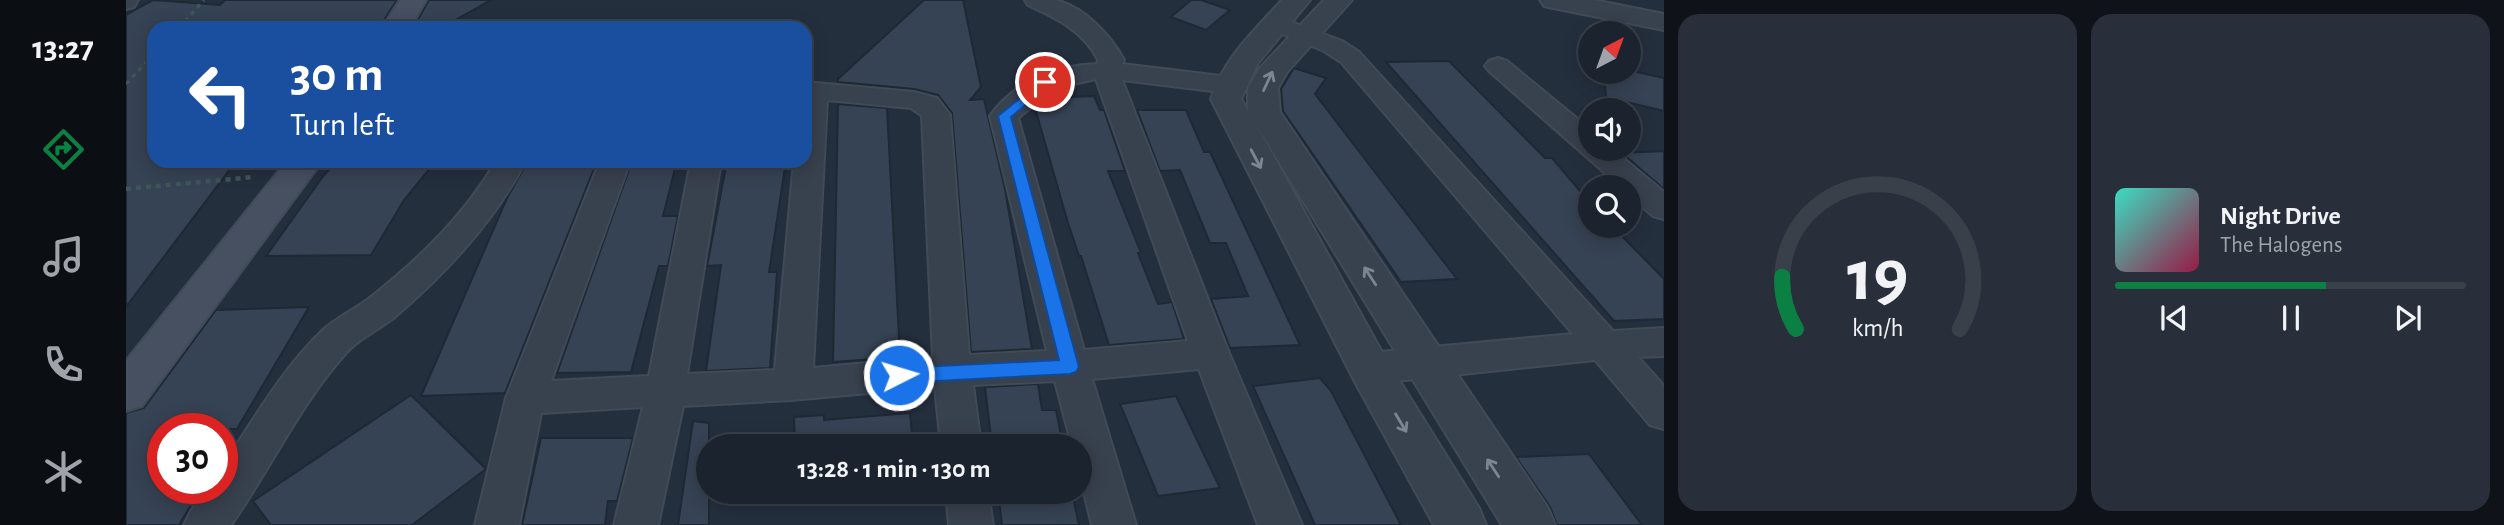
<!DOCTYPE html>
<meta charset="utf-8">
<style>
body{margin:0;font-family:"Alegreya Sans",sans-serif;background:#282f3a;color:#f1f3f6;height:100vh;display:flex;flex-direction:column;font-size:26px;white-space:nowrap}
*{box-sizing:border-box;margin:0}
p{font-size:23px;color:#a0a4aa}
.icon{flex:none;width:38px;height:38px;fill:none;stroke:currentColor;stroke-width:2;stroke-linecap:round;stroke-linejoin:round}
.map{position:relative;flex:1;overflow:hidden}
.details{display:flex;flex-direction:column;gap:14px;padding:14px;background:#0f1319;width:840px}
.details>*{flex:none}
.guide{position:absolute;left:21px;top:21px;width:665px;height:147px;border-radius:21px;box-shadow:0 4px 18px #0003,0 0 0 2px #39404a;background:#1a4fa0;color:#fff;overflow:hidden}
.needle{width:46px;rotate:41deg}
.buttons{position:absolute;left:1452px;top:21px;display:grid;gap:14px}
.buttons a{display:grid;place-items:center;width:63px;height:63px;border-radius:50%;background:#1b232e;box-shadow:0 4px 18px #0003,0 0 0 2px #39404a;font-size:35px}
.speed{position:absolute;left:21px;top:413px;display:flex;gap:14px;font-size:35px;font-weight:700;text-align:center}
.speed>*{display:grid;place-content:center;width:91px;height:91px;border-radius:50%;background:#1b232e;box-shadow:0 4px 18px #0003,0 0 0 2px #39404a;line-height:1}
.speed .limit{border:10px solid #d22;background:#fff;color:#111}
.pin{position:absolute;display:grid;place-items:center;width:60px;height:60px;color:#fff;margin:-30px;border:4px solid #fff;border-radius:50%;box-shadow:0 2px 7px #0007}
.me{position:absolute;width:77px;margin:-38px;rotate:85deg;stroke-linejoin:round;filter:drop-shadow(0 0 5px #0008)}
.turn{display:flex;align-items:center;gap:24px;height:147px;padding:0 28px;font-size:32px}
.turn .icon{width:91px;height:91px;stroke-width:2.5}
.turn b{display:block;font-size:49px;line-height:60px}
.details .tile{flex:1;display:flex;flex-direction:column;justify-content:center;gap:10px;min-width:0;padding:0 24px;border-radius:21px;background:#282f3a}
.details .dial{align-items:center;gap:0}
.dial svg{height:182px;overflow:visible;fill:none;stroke:#39404a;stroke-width:7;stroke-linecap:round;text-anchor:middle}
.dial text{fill:#f1f3f6;stroke:none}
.song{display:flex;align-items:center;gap:21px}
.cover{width:84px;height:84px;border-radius:10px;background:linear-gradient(135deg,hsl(170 70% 55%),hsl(340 70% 35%))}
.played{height:7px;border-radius:4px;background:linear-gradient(90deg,#0b8043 60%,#39404a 60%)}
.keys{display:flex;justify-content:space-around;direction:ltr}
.details .tiles{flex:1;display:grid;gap:14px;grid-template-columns:repeat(2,1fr)}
.trip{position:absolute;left:570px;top:434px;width:396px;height:70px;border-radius:35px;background:#1b232e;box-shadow:0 4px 18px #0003,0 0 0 2px #39404a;font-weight:700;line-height:70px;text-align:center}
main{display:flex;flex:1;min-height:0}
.dock{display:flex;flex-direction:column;width:126px;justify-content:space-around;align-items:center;background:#0b0e12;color:#a0a4aa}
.dock .icon{width:49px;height:49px}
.dock .active{color:#0b8043}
.dock b{font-size:32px;color:#f1f3f6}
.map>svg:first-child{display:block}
.building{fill:#364354;stroke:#1f2835;stroke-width:2}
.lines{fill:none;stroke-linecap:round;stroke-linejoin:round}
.minor-casing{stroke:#414a57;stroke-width:4}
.tertiary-casing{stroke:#414a57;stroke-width:4}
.secondary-casing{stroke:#414a57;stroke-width:4}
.path-far1{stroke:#3f5557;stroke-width:3.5;stroke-dasharray:4.5 4.5;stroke-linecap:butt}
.path{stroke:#3f5557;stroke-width:4.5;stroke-dasharray:5 5;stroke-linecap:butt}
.minor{fill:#38414e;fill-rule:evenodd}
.tertiary{fill:#38414e;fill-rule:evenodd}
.secondary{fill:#465061;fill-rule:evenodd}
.oneway{stroke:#7c8592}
.route{fill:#1a73e8;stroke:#114b97;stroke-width:2}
</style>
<main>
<nav class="dock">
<b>13:27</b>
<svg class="icon active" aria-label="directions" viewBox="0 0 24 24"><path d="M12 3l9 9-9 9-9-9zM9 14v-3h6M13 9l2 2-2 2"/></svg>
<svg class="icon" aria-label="music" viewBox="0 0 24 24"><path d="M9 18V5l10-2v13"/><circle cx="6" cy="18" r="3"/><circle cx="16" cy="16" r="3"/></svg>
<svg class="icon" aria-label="phone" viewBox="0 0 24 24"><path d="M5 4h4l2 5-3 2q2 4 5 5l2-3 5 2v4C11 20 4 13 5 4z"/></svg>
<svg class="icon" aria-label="climate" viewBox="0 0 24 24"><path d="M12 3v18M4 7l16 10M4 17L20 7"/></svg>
</nav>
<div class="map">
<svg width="1538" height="525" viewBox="0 0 1538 525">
<rect width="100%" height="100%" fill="#242f3e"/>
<g class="building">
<path d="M 27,0 L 94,5 L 99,0 L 271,0 L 253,28 L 28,28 L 28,161 L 110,161 L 0,307 L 0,15 Z"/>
<path d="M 303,0 L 365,0 L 315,28 L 287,28 Z"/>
<path d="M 798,0 L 837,0 L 855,87 L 844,100 L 858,99 L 879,189 L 906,349 L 845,352 L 826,113 L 812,95 L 788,89 L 712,82 L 712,79 Z"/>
<path d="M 1065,0 L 1075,0 L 1104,10 L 1080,30 L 1045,17 Z"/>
<path d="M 1323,61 L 1419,158 L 1426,158 L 1465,204 L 1465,226 L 1486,226 L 1538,279 L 1538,319 L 1488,321 L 1260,62 Z"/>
<path d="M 1168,68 L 1200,78 L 1189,94 L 1331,279 L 1275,282 L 1157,111 L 1155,89 Z"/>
<path d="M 1478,72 L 1511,72 L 1538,78 L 1538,111 L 1480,97 Z"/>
<path d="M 968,96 L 974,110 L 978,110 L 999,171 L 982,171 L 1015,253 L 1012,253 L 1032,304 L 1046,302 L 1058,339 L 983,345 L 955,256 L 953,256 L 942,223 L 909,108 L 921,98 Z"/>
<path d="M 712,104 L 761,108 L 774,357 L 707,362 Z"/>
<path d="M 1011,110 L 1060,110 L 1078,152 L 1084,152 L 1174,345 L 1104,348 L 1085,299 L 1122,296 L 1100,243 L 1084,243 L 1054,170 L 1034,171 Z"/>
<path d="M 1538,151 L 1538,189 L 1496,153 Z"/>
<path d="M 212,161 L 310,161 L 278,200 L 245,255 L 140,256 L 198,175 Z"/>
<path d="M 402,161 L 471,161 L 379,393 L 295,396 L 381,198 Z"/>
<path d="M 506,161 L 551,161 L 537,216 L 552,216 L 542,266 L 533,266 L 505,372 L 431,373 Z"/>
<path d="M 601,161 L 660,161 L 643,272 L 651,272 L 644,368 L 580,371 L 595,265 L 581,266 Z"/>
<path d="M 183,307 L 111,429 L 37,429 L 37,488 L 75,488 L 53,525 L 0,525 L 0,413 L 18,408 L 90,310 Z"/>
<path d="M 1194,378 L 1205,391 L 1275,525 L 1189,525 L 1127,386 Z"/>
<path d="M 912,384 L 916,410 L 930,410 L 937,446 L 866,446 L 859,387 Z"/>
<path d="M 285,395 L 360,469 L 286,525 L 145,525 L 127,501 Z"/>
<path d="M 1050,396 L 1094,488 L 1032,496 L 994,404 Z"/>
<path d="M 784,413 L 787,446 L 669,446 L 668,417 L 698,415 L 698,420 Z"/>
<path d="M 567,421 L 583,423 L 583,525 L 552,525 Z"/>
<path d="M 415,438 L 507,438 L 491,501 L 482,501 L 479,525 L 396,525 Z"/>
<path d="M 1463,454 L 1516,525 L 1431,525 L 1424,507 L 1390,457 Z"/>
<path d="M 872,492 L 946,492 L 953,525 L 876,525 Z"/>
</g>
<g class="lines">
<g class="minor-casing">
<g id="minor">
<path d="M 0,0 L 12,0 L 8,7 L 0,9 Z"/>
<path d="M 899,0 C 908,0 918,0 927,0 C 956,4 985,36 998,60 L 996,64 L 1103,77 L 1112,79 L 1116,85 L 1112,91 L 1103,93 L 996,80 L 1103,353 L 1176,525 L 1132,525 L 1073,369 L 966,379 L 1010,525 L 966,525 L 954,477 L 954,446 L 946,446 L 929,381 L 847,385 L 855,446 L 815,446 L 809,387 L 665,400 L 557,406 L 532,525 L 488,525 L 517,407 L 415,413 L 393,525 L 349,525 L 380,398 L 474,161 L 504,161 L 425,381 L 523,376 L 565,161 L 595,161 L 561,374 L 649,370 L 668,161 L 679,161 L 679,82 L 788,92 L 811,98 L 824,115 L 843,355 L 921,351 L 864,116 C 888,82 930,65 971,64 L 972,60 C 958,31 930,18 902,5 ZM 970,79 L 1062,341 L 958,350 L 892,118 L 929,88 ZM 701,100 L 785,108 L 796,116 L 807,357 L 687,368 Z"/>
<path d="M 1150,16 L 1216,41 L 1233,52 L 1487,331 L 1538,328 L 1538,356 L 1512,357 L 1538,386 L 1538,429 L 1524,425 L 1469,360 L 1280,380 L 1243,383 L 1230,379 L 1224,368 L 1230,357 L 1243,353 L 1447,334 L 1215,62 L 1198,51 L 1142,28 L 1138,23 L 1142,18 Z"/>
<path d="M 1372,58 L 1381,61 L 1465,130 L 1465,149 L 1486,149 L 1538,192 L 1538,219 L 1527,216 L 1503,195 L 1503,187 L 1495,187 L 1363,71 L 1359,66 L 1363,61 Z"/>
<path d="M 370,161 L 400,161 C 367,222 323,270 271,315 C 255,329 234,337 220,353 C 174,404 145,468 105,525 L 58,525 L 65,511 L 81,488 L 96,488 L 96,467 C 127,421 156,369 197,330 C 211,317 230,309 245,297 C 294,258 339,215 370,161 Z"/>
<path d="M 820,492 L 862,492 L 867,525 L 823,525 Z"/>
</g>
</g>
<g class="tertiary-casing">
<g id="tertiary">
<path d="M 1156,0 L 1184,0 L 1132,63 L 1115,99 L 1122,111 L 1122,88 L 1134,68 L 1198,0 L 1226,0 L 1161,72 L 1152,88 L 1154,112 L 1422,508 L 1429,525 L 1376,525 L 1128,121 L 1258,356 L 1353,508 L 1360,525 L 1308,525 L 1228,380 L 1085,99 C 1097,59 1129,30 1156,0 Z"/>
<path d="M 1414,0 L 1468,0 L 1538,14 L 1538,30 L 1427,8 L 1418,6 Z"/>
</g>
</g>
<g class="secondary-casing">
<g id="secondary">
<path d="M 274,0 L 300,0 L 284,28 L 256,28 Z"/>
<path d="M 161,161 L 196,161 L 16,406 L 0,411 L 0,361 Z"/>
</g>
</g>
<g class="path-far1">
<path d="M 53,28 L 78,0"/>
<path d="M 0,84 L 28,54"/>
</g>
<path class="path" d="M 0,189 L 128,177"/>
<use href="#minor" class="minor"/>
<use href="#tertiary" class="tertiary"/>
<use href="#secondary" class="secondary"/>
</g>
<defs><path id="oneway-shaft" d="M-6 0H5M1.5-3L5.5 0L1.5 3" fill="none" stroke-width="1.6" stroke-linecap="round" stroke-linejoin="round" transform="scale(1.75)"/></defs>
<g class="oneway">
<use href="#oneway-shaft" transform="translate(1142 81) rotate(-65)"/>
<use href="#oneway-shaft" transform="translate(1130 159) rotate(62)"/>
<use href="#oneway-shaft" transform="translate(1244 276) rotate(-123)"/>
<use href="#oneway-shaft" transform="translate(1275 423) rotate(59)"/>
<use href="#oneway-shaft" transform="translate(1367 468) rotate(-123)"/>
</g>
<path class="route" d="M 919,78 L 924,79 L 924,85 L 885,117 L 953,367 L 950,372 L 944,374 L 773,383 L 767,381 L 764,375 L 767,370 L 773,368 L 933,360 L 872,116 Z"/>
</svg>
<div class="buttons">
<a><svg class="needle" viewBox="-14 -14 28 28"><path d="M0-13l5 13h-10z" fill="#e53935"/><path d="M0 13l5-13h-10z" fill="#a0a4aa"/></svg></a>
<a><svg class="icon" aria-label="sound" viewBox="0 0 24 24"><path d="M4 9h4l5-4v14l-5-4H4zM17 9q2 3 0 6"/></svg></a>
<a><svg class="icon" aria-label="search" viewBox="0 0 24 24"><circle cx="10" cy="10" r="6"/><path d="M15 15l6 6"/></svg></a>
</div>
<div class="speed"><div class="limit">30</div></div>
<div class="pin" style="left:919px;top:82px;background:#d93025"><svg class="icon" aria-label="arrive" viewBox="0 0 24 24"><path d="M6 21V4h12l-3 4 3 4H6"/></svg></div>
<svg class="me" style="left:773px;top:375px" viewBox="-20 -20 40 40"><circle r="17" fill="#1a73e8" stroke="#fff" stroke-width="3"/><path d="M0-11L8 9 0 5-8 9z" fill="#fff"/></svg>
<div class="trip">13:28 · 1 min · 130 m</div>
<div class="guide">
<div class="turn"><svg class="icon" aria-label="left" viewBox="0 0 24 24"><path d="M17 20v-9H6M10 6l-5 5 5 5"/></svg><div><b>30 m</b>Turn left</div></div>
</div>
</div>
<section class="details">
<div class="tiles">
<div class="tile dial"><svg viewBox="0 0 100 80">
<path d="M14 69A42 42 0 1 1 86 69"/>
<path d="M14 69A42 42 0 0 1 8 46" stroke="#0b8043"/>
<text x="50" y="56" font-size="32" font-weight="700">19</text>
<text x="50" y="72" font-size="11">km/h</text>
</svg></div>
<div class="tile">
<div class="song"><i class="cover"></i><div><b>Night Drive</b><p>The Halogens</p></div></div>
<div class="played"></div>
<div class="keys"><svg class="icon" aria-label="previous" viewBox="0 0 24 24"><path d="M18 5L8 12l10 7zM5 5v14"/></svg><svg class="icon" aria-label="pause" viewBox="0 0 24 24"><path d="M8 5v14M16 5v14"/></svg><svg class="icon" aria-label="next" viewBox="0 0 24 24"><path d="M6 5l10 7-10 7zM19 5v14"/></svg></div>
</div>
</div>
</section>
</main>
